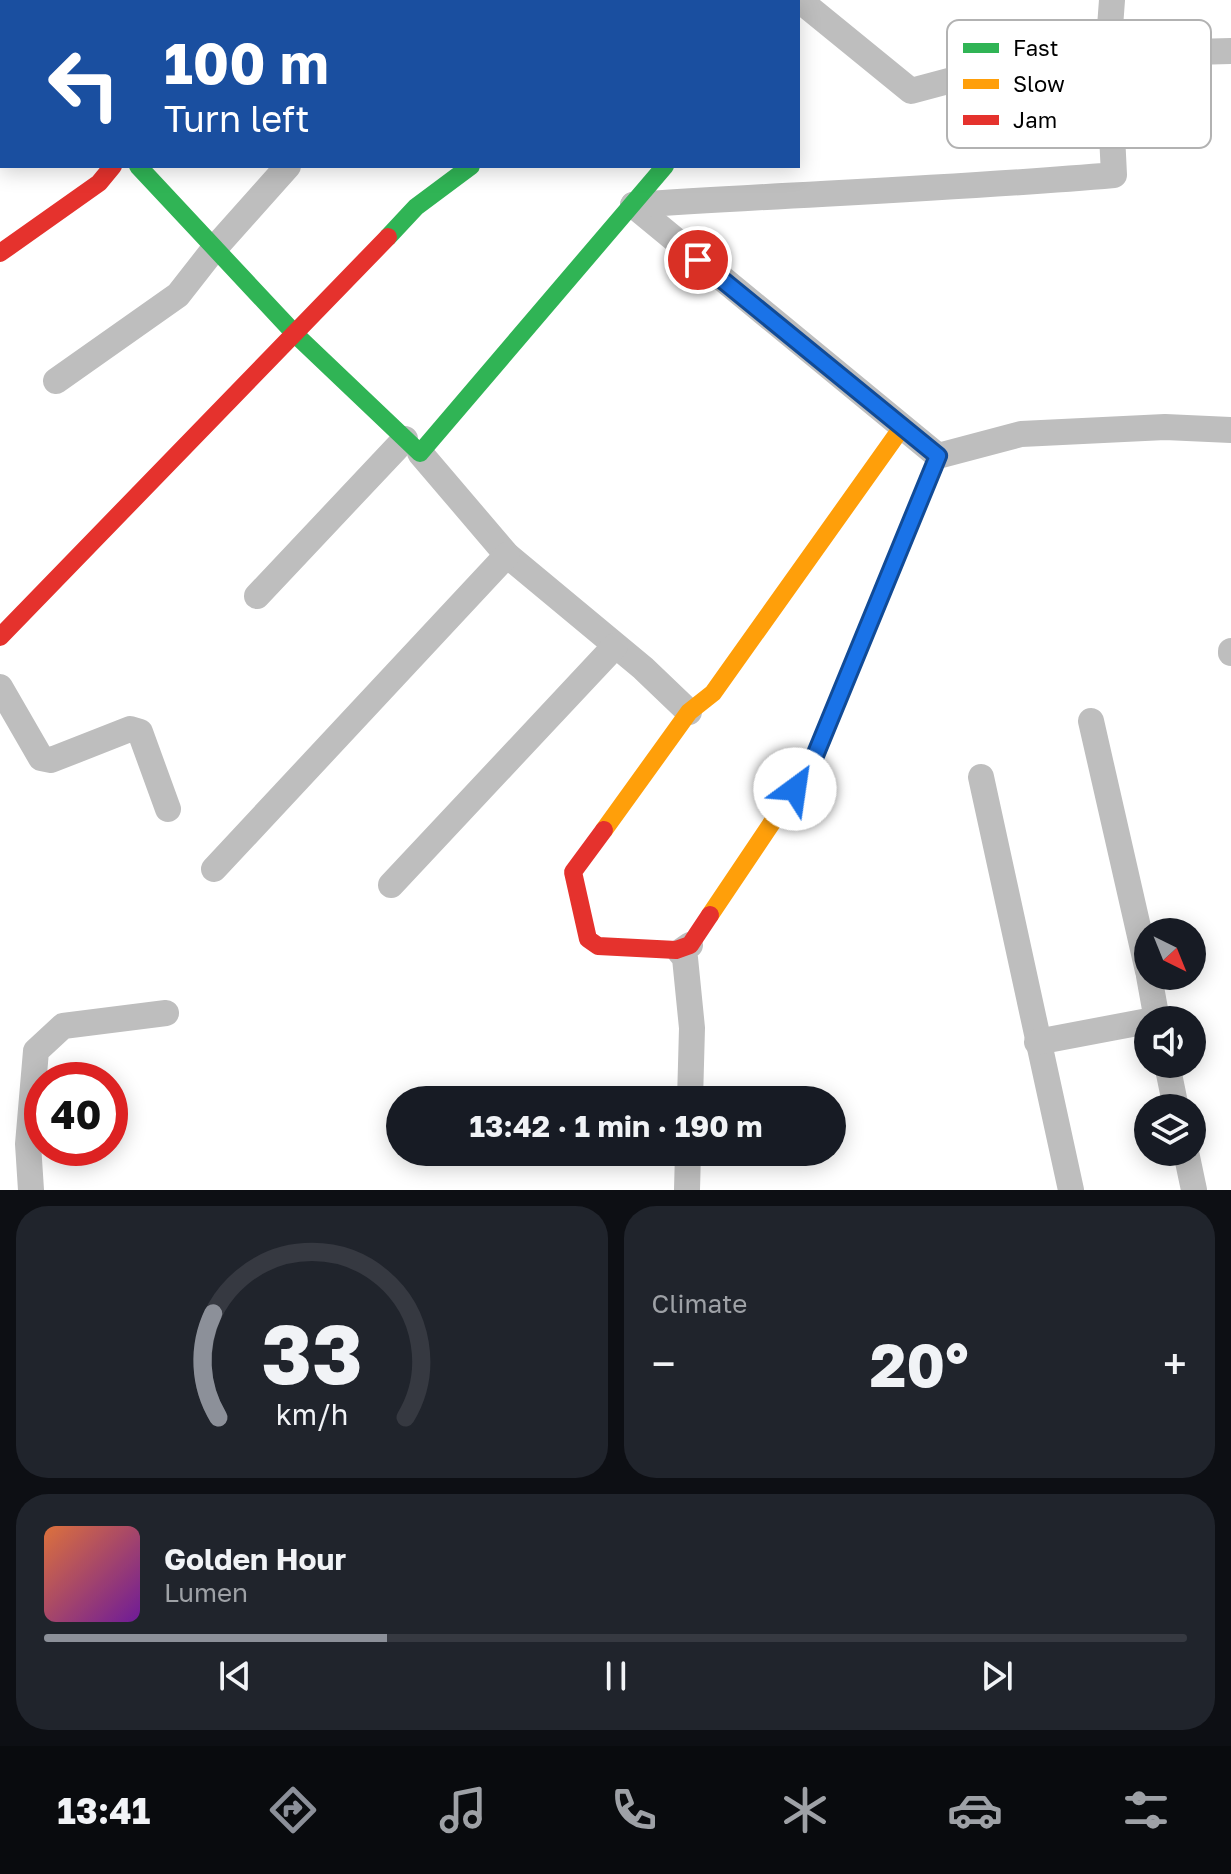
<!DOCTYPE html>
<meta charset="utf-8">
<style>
body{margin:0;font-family:"Golos Text",sans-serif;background:#20242c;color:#f1f3f6;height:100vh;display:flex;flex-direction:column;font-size:30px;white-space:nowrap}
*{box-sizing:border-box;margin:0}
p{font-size:26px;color:#9ea1a6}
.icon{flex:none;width:44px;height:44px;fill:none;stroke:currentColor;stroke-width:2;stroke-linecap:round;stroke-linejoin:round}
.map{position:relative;height:1190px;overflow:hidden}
.drawer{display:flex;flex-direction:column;gap:16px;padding:16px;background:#0d0f14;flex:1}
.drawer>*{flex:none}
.top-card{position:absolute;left:0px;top:0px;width:800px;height:168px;box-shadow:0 4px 20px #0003;background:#1a4fa0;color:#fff;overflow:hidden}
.needle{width:52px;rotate:137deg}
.buttons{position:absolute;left:1134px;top:918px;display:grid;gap:16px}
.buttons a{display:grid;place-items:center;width:72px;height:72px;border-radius:50%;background:#171b24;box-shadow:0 4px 20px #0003;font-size:40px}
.speed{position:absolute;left:24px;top:1062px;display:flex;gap:16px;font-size:40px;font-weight:700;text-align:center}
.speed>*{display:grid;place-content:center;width:104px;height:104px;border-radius:50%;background:#171b24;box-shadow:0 4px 20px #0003;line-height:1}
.speed .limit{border:12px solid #d22;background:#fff;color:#111}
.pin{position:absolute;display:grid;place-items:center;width:68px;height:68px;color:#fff;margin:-34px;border:4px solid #fff;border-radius:50%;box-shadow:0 2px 8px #0007}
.me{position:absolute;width:88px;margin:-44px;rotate:31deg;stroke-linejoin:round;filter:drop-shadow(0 0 6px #0008)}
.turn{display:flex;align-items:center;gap:28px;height:168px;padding:0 32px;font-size:36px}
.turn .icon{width:104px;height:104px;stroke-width:2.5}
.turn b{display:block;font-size:56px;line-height:68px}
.big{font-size:60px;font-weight:700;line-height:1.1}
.drawer .card{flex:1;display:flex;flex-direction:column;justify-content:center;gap:12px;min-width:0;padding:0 28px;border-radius:32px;background:#20242c}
.drawer .dial{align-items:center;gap:0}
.dial svg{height:208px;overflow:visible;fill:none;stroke:#363941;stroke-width:7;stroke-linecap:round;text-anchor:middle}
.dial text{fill:#f1f3f6;stroke:none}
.song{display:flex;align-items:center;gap:24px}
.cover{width:96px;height:96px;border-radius:12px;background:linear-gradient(135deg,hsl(20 70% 55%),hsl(280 70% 35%))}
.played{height:8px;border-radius:4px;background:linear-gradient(90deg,#8c9099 30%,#363941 30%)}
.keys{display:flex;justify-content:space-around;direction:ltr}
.heat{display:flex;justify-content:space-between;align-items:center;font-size:44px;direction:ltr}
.drawer .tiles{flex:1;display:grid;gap:16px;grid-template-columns:1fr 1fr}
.card:last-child{grid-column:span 2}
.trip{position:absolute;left:386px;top:1086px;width:460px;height:80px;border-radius:40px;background:#171b24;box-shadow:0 4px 20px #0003;font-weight:700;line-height:80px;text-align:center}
.menu{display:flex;height:128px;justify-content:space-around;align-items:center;background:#090b0e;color:#9ea1a6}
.menu .icon{width:56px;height:56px}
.menu .current{color:#8c9099}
.menu b{font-size:36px;color:#f1f3f6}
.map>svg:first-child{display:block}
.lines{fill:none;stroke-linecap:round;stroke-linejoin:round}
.street{stroke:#bebebe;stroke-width:26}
.fast{stroke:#30b455;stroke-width:18}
.slow{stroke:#ff9f0a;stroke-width:18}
.jam{stroke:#e5322d;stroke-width:18}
.route-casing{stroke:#114b97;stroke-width:20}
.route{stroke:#1a73e8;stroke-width:14}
.key{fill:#fff;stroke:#b2b2b2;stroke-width:2}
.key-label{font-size:22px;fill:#000}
</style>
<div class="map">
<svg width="1231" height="1190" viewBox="0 0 1231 1190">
<rect width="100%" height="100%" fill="#fff"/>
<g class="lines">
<g class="street">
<path d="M 474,2 L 475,0"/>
<path d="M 609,2 L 610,0"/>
<path d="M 803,3 L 911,91 L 1042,56 L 1231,51"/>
<path d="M 633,205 L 938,456 L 1021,434 L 1165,427 L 1231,430"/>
<path d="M 633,205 C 793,194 954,189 1114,175 L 1108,54 L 1112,0"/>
<path d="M 56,381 L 178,295 L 214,249 L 288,166"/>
<path d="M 420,453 L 507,555 L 643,668 L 689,712"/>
<path d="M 257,596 L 405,439"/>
<path d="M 1231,651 L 1231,653"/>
<path d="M 0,687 L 41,758 L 51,760 L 130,729 L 140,732 L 168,809"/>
<path d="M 1091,721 L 1148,971"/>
<path d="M 981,777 L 1071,1190"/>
<path d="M 214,869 L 507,555"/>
<path d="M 391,885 L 615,646"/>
<path d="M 1149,976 L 1157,1020"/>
<path d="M 1037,1042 L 1148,1021"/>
<path d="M 1167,1064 L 1176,1108"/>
<path d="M 690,1100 L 692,1028 L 685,958 L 680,952 L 690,945"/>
<path d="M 1186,1152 L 1194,1190"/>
<path d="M 31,1190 L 28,1144 L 36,1051 L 63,1026 L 166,1013"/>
<path d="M 687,1190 L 688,1152"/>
</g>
<g class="fast">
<path d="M 138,166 L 296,335 L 420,453 L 665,166"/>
<path d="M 388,237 L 416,207 L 471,166"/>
</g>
<g class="slow">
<path d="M 604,830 L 689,712 L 713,693 L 903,426"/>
<path d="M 710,915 L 812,763 L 938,456"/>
</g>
<g class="jam">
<path d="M 229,2 L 230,0"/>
<path d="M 0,253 L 99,183 L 113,166"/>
<path d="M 0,637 L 388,237"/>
<path d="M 604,830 L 573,872 L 588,939 L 598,946 L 676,950 L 690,945 L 710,915"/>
</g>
</g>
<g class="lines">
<g class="route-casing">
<path id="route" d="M 698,260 L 938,456 L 812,763 L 795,789"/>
</g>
<use href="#route" class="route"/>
</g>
<rect x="947" y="20" width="264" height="128" rx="12" class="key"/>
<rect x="963" y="43" width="36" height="10" fill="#30b455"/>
<rect x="963" y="79" width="36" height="10" fill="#ff9f0a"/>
<rect x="963" y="115" width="36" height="10" fill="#e5322d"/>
<g class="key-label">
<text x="1013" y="56">Fast</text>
<text x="1013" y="92">Slow</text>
<text x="1013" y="128">Jam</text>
</g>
</svg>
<div class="buttons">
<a><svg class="needle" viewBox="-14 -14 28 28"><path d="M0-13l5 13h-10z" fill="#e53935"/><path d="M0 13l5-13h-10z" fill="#9ea1a6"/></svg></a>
<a><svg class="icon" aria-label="sound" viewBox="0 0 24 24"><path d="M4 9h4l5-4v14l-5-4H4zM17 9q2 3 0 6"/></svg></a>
<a><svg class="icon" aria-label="layers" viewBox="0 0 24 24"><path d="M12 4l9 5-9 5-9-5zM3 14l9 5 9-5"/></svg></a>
</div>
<div class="speed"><div class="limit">40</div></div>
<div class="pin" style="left:698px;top:260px;background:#d93025"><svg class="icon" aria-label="arrive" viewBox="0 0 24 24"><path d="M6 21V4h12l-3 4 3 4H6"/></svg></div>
<svg class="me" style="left:795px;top:789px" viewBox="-20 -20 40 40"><circle r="19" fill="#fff"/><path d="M0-13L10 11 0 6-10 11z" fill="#1a73e8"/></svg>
<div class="trip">13:42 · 1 min · 190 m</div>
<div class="top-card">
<div class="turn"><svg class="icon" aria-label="left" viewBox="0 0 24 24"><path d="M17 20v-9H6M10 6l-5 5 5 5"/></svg><div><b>100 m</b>Turn left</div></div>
</div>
</div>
<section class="drawer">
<div class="tiles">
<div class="card dial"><svg viewBox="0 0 100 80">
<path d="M14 69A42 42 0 1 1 86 69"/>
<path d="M14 69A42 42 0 0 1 12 29" stroke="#8c9099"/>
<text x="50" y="56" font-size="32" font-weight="700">33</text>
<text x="50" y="72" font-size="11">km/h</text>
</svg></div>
<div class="card"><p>Climate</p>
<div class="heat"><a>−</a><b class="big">20°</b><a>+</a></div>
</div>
<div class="card">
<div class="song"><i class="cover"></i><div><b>Golden Hour</b><p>Lumen</p></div></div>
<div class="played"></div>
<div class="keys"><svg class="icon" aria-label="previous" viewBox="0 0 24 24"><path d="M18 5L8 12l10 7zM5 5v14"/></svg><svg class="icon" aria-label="pause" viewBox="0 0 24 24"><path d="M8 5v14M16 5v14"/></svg><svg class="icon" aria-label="next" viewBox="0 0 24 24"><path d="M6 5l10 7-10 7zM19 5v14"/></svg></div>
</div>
</div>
</section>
<nav class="menu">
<b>13:41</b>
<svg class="icon current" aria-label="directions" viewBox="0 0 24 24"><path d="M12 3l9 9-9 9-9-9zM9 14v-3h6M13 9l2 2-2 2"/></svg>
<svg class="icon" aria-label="music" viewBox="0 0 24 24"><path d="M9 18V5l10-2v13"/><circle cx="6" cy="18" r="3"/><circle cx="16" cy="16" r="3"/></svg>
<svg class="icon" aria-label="phone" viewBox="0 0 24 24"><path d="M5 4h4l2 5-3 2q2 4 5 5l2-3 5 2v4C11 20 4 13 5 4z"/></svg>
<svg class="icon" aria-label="climate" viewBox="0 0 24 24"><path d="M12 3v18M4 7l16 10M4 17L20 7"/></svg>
<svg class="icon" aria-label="car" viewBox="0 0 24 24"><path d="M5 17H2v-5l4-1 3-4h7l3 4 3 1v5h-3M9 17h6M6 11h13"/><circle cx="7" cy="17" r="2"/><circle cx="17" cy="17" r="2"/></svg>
<svg class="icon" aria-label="filters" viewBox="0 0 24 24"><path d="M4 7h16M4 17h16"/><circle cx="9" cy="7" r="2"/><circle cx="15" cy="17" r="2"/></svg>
</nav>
